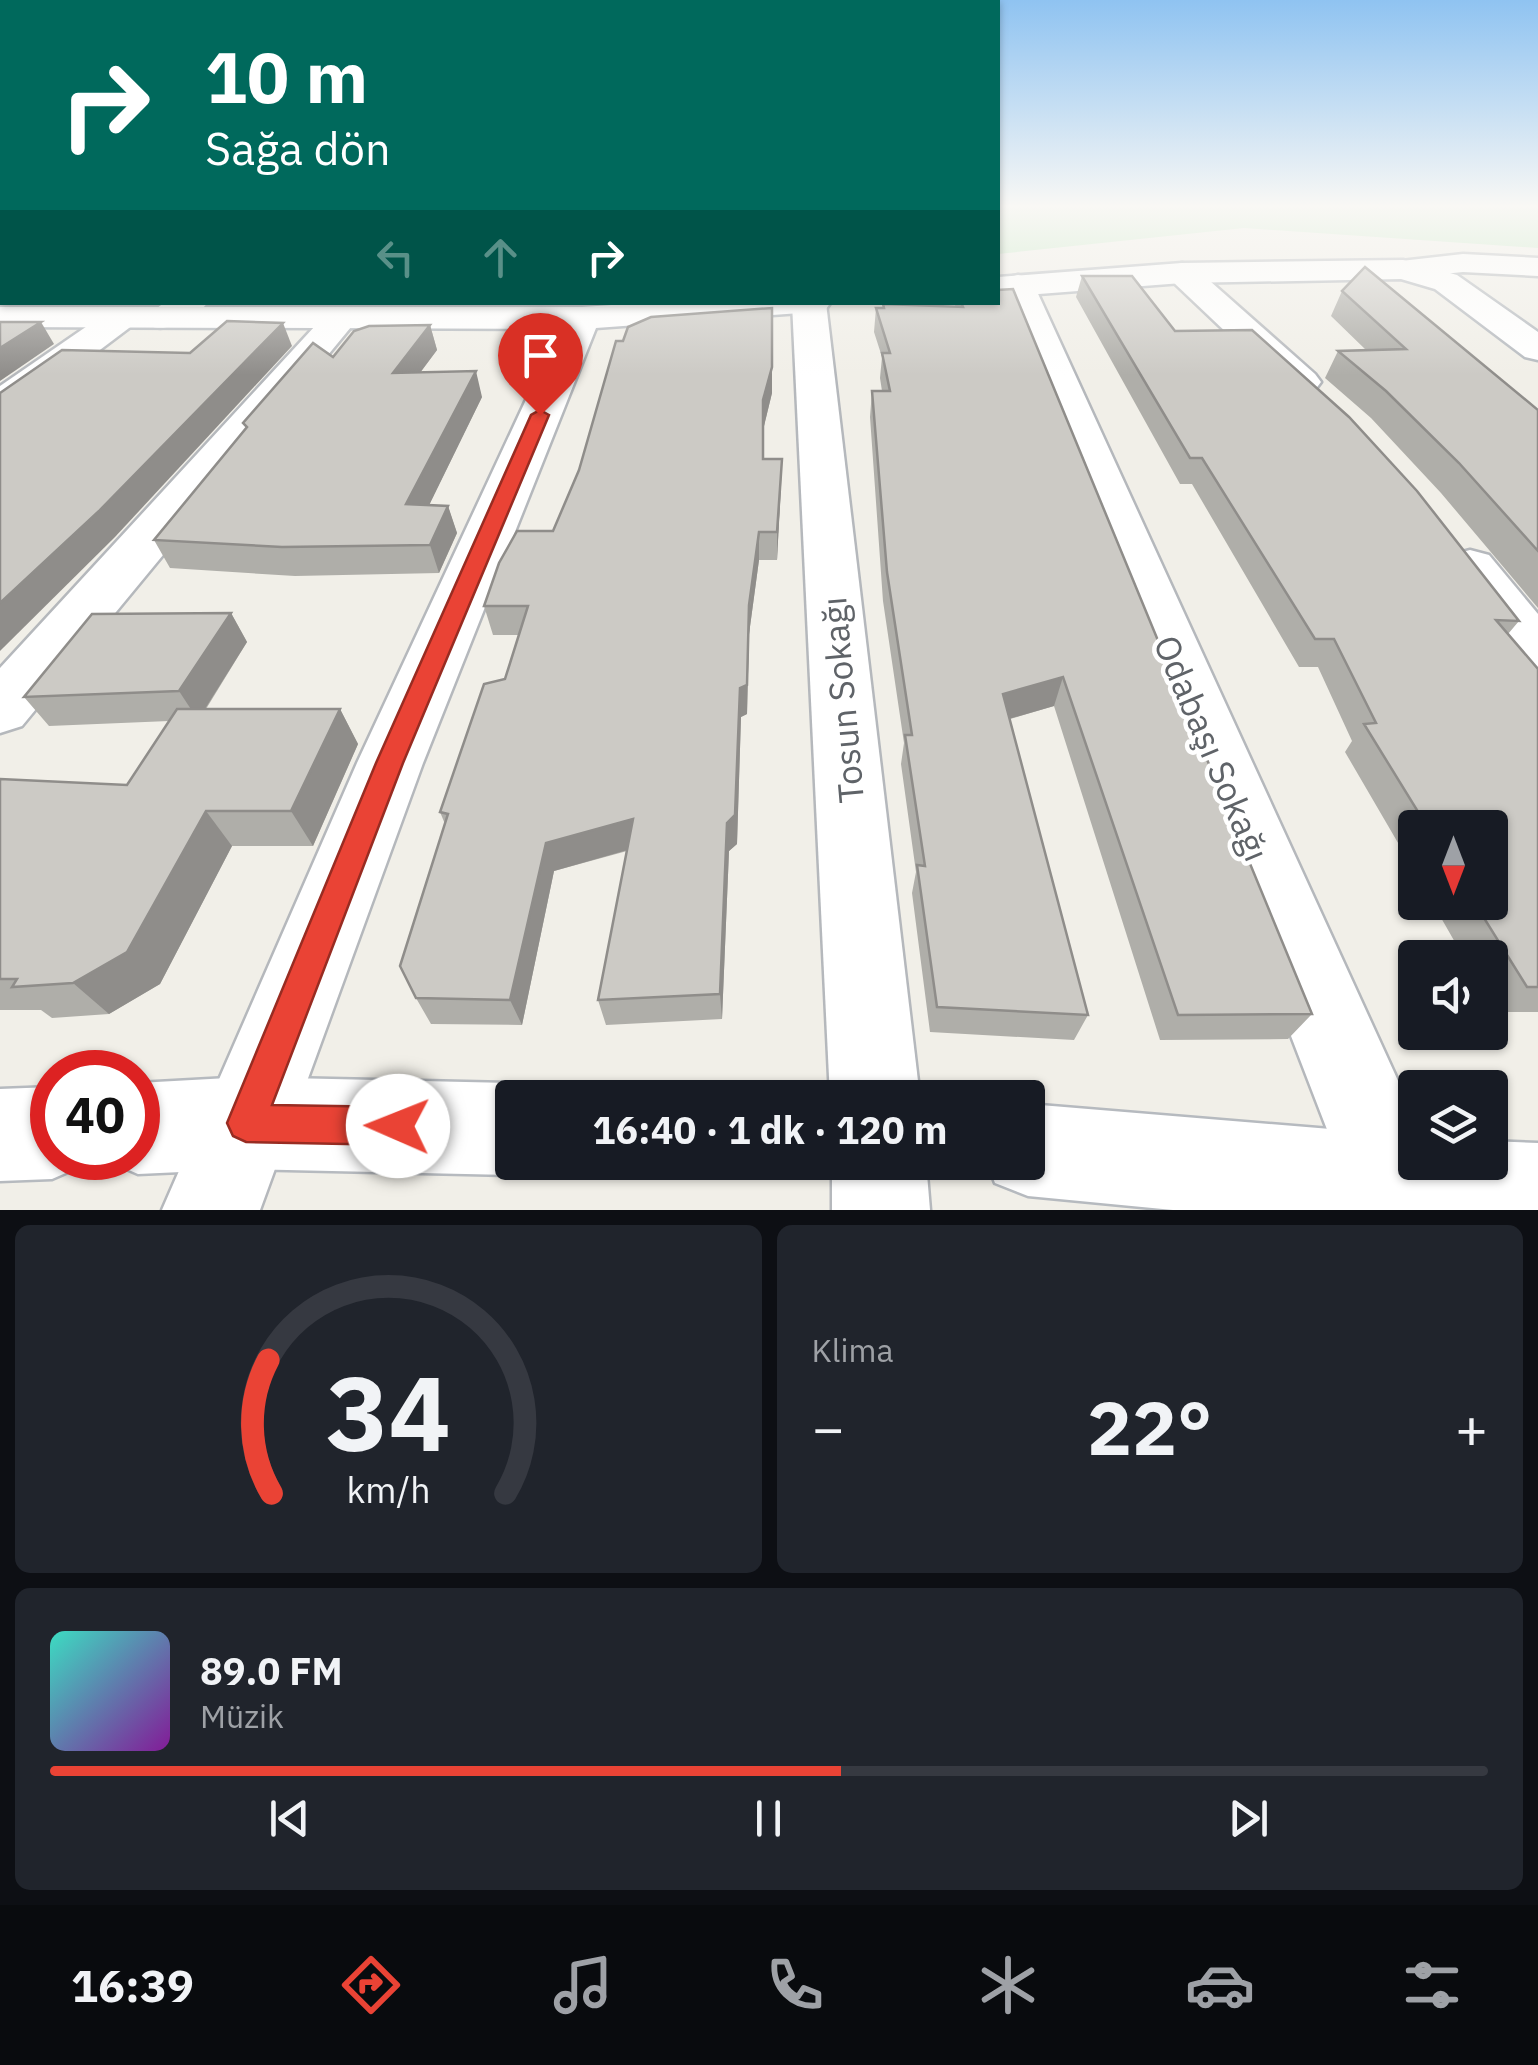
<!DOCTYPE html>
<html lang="tr">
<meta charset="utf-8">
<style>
body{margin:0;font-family:"IBM Plex Sans",sans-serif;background:#20242c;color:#f1f3f6;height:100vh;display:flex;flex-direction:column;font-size:38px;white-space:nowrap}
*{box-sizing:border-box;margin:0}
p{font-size:32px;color:#9ea1a6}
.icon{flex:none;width:55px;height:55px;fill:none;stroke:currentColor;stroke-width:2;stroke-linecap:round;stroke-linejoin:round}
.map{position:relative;height:1210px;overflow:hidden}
.drawer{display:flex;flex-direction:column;gap:15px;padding:15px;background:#0d0f14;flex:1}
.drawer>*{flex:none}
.guide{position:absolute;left:0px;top:0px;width:1000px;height:305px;box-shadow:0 2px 8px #0004;background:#00695c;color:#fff;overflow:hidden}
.needle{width:65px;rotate:180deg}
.tools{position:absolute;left:1398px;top:810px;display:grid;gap:20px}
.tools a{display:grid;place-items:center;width:110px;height:110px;border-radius:10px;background:#171b24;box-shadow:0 2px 8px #0004;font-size:50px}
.speed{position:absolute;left:30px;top:1050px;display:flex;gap:20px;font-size:50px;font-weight:700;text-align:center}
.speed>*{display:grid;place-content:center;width:130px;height:130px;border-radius:50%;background:#171b24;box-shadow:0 2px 8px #0004;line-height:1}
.speed .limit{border:15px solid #d22;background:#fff;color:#111}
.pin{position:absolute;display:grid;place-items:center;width:85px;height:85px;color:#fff;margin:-102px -42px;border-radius:50% 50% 50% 0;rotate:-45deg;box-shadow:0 0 10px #0007}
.pin .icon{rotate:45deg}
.me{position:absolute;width:110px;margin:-55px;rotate:271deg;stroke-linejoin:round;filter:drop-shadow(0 0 8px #0008)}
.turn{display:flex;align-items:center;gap:35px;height:210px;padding:0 40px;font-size:45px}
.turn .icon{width:130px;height:130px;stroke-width:2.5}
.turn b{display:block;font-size:70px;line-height:85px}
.lanes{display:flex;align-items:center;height:95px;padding:0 40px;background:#0003;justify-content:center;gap:50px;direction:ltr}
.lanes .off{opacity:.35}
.big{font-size:75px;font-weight:700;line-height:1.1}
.drawer .widget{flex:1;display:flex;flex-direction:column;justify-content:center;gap:15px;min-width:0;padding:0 35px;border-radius:15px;background:#20242c}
.drawer .dial{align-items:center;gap:0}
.dial svg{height:260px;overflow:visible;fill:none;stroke:#363941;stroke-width:7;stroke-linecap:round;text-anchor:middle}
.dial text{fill:#f1f3f6;stroke:none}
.song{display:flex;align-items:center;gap:30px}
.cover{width:120px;height:120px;border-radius:15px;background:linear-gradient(135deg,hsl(170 70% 55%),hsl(290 70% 35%))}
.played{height:10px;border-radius:5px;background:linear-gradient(90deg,#ea4335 55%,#363941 55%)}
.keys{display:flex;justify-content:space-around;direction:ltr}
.heat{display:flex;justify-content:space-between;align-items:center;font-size:55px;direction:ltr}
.drawer .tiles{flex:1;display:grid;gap:15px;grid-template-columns:1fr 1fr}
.widget:last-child{grid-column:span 2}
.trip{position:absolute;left:495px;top:1080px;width:550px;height:100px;border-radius:10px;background:#171b24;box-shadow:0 2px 8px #0004;font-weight:700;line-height:100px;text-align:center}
.tab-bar{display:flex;height:160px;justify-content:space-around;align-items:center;background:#090b0e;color:#9ea1a6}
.tab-bar .icon{width:70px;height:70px}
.tab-bar .selected{color:#ea4335}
.tab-bar b{font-size:45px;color:#f1f3f6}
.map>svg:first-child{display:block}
.green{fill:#c5e8c5}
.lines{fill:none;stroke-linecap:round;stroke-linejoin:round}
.street-casing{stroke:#b5b8bc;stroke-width:5}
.secondary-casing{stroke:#b6babf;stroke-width:5}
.street{fill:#fff;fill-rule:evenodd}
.secondary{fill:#fff;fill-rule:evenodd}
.wall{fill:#afaea9}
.shaded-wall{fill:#8f8d8a}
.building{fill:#cccac5;stroke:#8f8d8a;stroke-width:2.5}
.route{fill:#ea4335;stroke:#982c22;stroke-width:2.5}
.labels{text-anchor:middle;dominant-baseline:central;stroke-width:9;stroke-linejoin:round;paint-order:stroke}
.street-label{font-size:35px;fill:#5f6368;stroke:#fff}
</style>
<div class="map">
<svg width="1538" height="1210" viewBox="0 0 1538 1210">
<rect width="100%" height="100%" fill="#f1efe8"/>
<path class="green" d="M 998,206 L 1538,206 L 1538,248 L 1244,228 L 998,254 Z"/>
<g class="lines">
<g class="street-casing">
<g id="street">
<path d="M 1463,254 L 1538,258 L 1538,276 L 1463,272 L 1403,278 L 1392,276 L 1387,269 L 1392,262 Z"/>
<path d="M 1182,263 L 1193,266 L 1315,374 L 1321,382 L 1315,390 L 1301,394 L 1287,390 L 1171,280 L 1166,273 L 1171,266 Z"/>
<path d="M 1018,275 L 1030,278 L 1034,285 L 1415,1118 L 1415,1162 L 1435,1162 L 1456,1210 L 1358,1210 L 1002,285 L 1006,278 Z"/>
<path d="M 165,302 L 208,302 C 195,320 169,332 149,326 L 143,319 Z"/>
<path d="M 792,303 L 826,303 L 920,1098 L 830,1098 Z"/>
<path d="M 121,307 L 133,311 L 139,318 L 133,325 L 15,414 L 0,417 L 0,386 L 109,311 Z"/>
<path d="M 582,307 L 594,311 L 600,318 L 423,763 L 260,1210 L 162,1210 L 357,763 L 564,318 L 570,311 Z"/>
<path d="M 339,309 L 351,313 L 357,320 L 351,327 L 22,726 L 0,733 L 0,668 L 327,313 Z"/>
<path d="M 1470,550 L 1489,555 L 1538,614 L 1538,674 L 1517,668 L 1444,567 L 1451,555 Z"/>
<path d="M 832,1162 L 926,1162 L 930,1210 L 832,1210 Z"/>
</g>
</g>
<g class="secondary-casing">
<g id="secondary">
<path d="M 1403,260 L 1457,275 L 1538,332 L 1538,360 L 1525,357 L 1435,289 L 1401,279 L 1182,283 L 998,297 L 998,277 L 1182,263 Z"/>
<path d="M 656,302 L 831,302 L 826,309 L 814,312 L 582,329 L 0,327 L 0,307 L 582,307 Z"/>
<path d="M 246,1077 L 512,1083 L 545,1098 L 512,1098 L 512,1162 L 542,1162 L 512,1175 L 246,1169 L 138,1174 L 106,1160 L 105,1158 L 138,1158 L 138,1083 Z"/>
<path d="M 52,1087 L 52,1158 L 88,1158 L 84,1165 L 52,1179 L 0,1181 L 0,1089 Z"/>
<path d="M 1028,1104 L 1415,1136 L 1415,1162 L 1490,1162 L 1490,1141 L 1538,1143 L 1538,1210 L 1173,1210 L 1028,1196 L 995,1183 L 987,1162 L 1028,1162 Z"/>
</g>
</g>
<use href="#street" class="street"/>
<use href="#secondary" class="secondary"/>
</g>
<g class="wall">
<path d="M 1082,276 L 1175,331 L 1519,621 L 1508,634 L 1538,669 L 1538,1012 L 1496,1012 L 1490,1002 L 1490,958 L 1464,958 L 1432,902 L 1490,902 L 1490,828 L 1415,828 L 1415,872 L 1345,752 L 1352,741 L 1318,667 L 1299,667 L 1192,484 L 1180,484 L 1076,297 Z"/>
<path d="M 1342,291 L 1538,410 L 1538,608 L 1441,493 L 1371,418 L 1325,378 L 1338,351 L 1366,350 L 1331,316 Z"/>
<path d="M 956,302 L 998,302 L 1312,1014 L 1288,1039 L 1160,1040 L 1054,706 L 1010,719 L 1088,1015 L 1074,1040 L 930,1032 L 912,893 L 916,872 L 901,764 L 904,743 L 883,601 L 870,417 L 872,391 L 882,391 L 880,378 L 882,357 L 874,332 L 876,308 L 955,306 Z"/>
<path d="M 430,325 L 437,350 L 420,373 L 482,397 L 429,505 L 448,506 L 457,533 L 439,573 L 295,576 L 170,568 L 154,540 L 246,428 L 243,423 Z"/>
<path d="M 623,341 L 772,393 L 764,426 L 763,459 L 782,459 L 777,560 L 759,560 L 749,634 L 747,714 L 741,717 L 737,844 L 729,851 L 722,1019 L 606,1025 L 598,1000 L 627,851 L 554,871 L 522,1025 L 431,1024 L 416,998 L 445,824 L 440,812 L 505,679 L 519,635 L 493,635 L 484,606 L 553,531 L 579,470 Z"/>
<path d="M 231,613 L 247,642 L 206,709 L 340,709 L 358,744 L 313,846 L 232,846 L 160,984 L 109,1014 L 52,1018 L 41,1010 L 0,1010 L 0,779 L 127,785 L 169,721 L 49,726 L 24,697 Z"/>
</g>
<g class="shaded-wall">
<path d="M 41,322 L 54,344 L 0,381 L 0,348 Z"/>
<path d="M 283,323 L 292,346 L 115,537 L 0,651 L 0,603 Z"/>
<path d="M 430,325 L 437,350 L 401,398 L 393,373 Z"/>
<path d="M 772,367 L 772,393 L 764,426 L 763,400 Z"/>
<path d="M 476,371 L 482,397 L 416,532 L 406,504 Z"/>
<path d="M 782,459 L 781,486 L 777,560 L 777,532 Z"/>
<path d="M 448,506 L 457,533 L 439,573 L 430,545 Z"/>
<path d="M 759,532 L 759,560 L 749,634 L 747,714 L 741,717 L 737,844 L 729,851 L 722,1019 L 720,994 L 727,823 L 740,688 Z"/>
<path d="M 231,613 L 247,642 L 198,720 L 179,691 Z"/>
<path d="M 1063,677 L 1054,706 L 995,723 L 1003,694 Z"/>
<path d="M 340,709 L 358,744 L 313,846 L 291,811 Z"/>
<path d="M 206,811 L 232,846 L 160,984 L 109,1014 L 73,983 Z"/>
<path d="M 633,819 L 638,847 L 554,871 L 522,1025 L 510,1000 L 546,843 Z"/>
</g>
<g class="building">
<path d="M 1365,267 L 1538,410 L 1538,551 L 1459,463 L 1386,391 L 1338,351 L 1406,349 L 1342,291 Z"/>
<path d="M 1082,276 L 1132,276 L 1175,331 L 1252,330 L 1349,417 L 1417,491 L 1519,621 L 1496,620 L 1538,669 L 1538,987 L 1527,987 L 1474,902 L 1490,902 L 1490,828 L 1428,828 L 1364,724 L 1376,723 L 1334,639 L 1315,639 L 1202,458 L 1190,458 Z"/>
<path d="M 1013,289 L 1312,1014 L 1178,1015 L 1063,677 L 1003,694 L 1088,1015 L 937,1007 L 917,865 L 925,866 L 905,735 L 912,735 L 887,572 L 872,391 L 890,391 L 882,353 L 890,353 L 876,308 L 884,308 L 883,304 L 963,307 L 961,302 L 998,302 L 998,290 Z"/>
<path d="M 772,308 L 772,367 L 763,400 L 763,459 L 782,459 L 777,532 L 759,532 L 749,605 L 747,685 L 740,688 L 735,815 L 727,823 L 720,994 L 598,1000 L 633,819 L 546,843 L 510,1000 L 416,998 L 400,966 L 448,814 L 440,812 L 484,684 L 505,679 L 528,606 L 484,606 L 499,563 L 517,531 L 553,531 L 579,470 L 616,341 L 623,341 L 628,327 L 651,317 Z"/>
<path d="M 227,321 L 283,323 L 99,511 L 0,603 L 0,393 L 62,350 L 190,353 Z"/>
<path d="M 0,322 L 41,322 L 0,348 Z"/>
<path d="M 430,325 L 393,373 L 476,371 L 406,504 L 448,506 L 430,545 L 282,547 L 154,540 L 247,427 L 243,423 L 313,343 L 333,357 L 354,331 L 369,326 Z"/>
<path d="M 231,613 L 179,691 L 24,697 L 92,614 Z"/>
<path d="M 177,709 L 340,709 L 291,811 L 206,811 L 127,952 L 73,983 L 12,987 L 17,979 L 0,979 L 0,779 L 127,785 Z"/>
</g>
<linearGradient id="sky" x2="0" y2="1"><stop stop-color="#8fc3f1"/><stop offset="0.55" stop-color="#f9f8f5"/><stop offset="1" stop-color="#f9f8f5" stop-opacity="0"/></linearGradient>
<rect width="1538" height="375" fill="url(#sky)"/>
<path class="route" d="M 540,410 L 549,415 L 403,763 L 272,1105 L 398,1107 L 412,1113 L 417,1126 L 412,1140 L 398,1145 L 246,1142 L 233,1136 L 227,1123 L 376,763 L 531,415 Z"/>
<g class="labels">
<g class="street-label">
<text transform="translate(842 700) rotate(-95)">Tosun Sokağı</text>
<text transform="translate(1212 748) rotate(67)">Odabaşı Sokağı</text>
</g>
</g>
</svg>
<div class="tools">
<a><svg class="needle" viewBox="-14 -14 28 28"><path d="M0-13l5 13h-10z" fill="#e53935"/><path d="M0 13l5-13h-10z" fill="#9ea1a6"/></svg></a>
<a><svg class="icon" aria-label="sound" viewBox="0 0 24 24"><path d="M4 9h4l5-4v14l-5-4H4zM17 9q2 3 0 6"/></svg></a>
<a><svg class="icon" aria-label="layers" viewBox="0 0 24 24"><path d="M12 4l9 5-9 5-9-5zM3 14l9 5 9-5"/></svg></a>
</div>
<div class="speed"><div class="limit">40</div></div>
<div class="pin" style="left:540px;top:415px;background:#d93025"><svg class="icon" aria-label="arrive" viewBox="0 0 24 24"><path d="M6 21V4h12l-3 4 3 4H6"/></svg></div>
<svg class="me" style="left:398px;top:1126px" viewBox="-20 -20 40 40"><circle r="19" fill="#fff"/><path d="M0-13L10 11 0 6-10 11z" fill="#ea4335"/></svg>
<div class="trip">16:40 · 1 dk · 120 m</div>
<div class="guide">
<div class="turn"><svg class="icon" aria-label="right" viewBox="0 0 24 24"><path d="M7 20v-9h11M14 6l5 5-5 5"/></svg><div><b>10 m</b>Sağa dön</div></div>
<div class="lanes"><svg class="icon off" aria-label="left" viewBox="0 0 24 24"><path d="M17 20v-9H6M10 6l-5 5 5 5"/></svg><svg class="icon off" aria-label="ahead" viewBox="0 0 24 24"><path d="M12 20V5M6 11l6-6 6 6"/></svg><svg class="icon" aria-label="right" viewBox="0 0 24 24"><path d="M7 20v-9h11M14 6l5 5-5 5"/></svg></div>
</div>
</div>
<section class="drawer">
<div class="tiles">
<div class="widget dial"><svg viewBox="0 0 100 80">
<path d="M14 69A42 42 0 1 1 86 69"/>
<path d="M14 69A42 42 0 0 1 13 28" stroke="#ea4335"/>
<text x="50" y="56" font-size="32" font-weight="700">34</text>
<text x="50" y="72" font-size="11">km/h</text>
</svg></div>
<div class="widget"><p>Klima</p>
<div class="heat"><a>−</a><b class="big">22°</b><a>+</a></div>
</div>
<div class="widget">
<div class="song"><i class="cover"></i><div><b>89.0 FM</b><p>Müzik</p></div></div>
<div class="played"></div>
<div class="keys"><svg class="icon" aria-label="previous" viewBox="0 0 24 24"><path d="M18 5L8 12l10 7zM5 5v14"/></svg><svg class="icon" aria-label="pause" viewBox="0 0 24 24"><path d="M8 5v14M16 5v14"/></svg><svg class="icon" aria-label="next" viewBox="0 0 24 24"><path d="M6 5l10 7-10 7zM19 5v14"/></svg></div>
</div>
</div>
</section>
<nav class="tab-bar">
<b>16:39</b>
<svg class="icon selected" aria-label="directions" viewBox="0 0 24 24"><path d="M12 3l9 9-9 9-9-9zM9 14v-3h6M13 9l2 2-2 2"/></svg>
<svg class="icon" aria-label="music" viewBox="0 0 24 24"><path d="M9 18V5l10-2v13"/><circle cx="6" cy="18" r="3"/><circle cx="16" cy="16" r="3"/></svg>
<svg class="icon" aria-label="phone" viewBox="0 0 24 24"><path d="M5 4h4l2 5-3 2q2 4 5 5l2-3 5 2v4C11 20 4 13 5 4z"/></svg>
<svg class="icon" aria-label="climate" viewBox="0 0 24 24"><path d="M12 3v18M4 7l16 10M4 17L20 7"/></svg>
<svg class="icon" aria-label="car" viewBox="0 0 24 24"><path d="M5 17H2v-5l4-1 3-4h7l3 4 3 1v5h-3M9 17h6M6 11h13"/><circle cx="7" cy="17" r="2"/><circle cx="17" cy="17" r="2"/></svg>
<svg class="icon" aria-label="filters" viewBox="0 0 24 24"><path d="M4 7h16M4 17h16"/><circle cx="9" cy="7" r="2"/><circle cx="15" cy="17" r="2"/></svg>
</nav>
